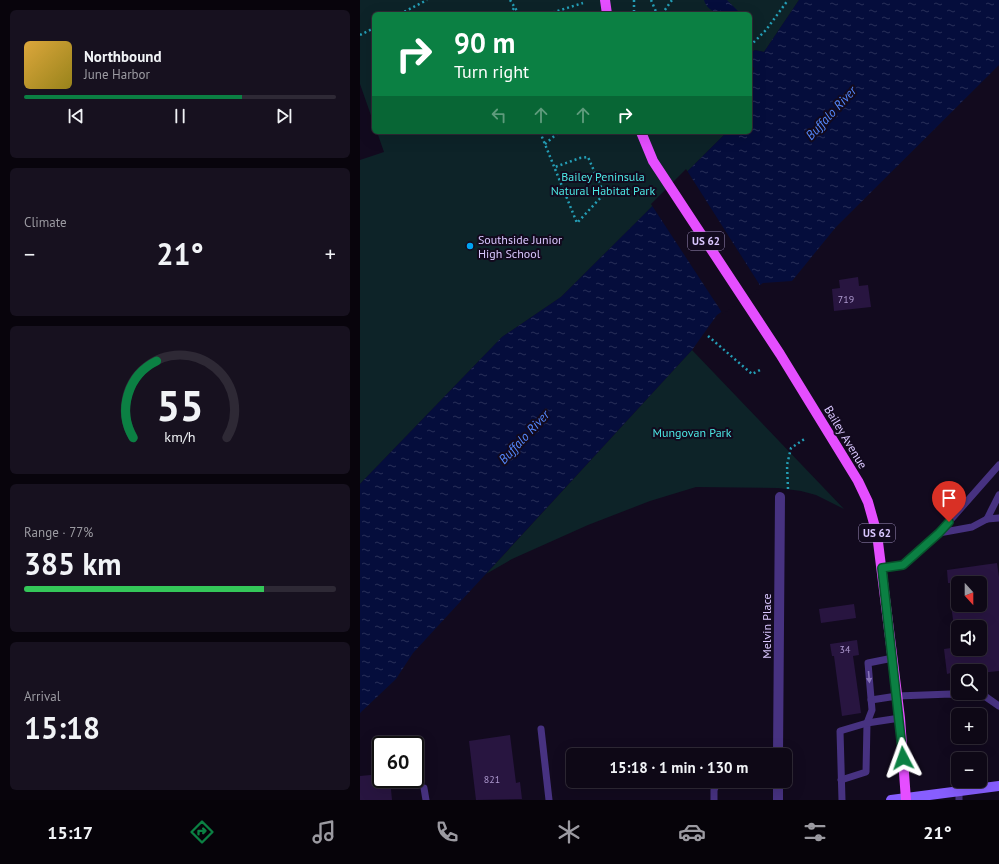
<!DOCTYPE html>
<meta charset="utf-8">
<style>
body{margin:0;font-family:"PT Sans",sans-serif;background:#17111f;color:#f1f3f6;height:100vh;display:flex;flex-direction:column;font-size:15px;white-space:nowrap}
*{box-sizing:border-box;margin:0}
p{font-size:13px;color:#9b9aa1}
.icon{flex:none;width:22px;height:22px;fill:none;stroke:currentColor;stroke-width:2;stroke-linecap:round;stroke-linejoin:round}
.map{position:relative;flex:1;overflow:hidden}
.drawer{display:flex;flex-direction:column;gap:10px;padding:10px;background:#08040c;width:360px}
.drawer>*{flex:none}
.hud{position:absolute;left:12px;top:12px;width:380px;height:122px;border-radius:6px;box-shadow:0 4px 16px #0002,0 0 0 1px #2e2935;background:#0b8043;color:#fff;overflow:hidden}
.needle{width:26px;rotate:159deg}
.fabs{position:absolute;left:591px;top:576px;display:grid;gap:8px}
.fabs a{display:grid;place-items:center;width:36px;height:36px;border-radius:6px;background:#0e0816;box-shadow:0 4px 16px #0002,0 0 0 1px #2e2935;font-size:20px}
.speed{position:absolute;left:12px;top:736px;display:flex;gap:8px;font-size:20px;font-weight:700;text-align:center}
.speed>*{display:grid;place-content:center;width:52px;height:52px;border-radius:50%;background:#0e0816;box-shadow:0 4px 16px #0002,0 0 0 1px #2e2935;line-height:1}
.speed .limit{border:2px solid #111;border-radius:6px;background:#fff;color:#111}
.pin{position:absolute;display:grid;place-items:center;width:34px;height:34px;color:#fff;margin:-41px -17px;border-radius:50% 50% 50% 0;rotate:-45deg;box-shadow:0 0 4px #0007}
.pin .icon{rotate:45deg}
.me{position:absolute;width:44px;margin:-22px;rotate:356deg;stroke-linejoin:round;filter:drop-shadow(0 0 3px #0008)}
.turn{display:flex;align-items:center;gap:14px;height:84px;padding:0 16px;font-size:18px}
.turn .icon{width:52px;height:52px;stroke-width:2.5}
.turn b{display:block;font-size:28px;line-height:34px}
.lanes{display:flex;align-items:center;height:38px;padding:0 16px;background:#0003;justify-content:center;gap:20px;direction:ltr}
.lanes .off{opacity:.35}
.big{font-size:30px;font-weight:600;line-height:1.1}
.drawer .tile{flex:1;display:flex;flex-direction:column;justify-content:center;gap:6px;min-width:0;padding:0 14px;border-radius:6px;background:#17111f}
.drawer .dial{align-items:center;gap:0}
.dial svg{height:104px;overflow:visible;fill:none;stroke:#2e2935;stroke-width:7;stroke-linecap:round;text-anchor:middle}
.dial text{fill:#f1f3f6;stroke:none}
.song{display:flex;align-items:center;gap:12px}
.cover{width:48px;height:48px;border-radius:6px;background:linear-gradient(135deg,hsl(40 70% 55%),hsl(50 70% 35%))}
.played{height:4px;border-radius:2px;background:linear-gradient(90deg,#0b8043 70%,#2e2935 70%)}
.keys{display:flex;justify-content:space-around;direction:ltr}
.heat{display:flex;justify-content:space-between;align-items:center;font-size:22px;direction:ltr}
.charge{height:6px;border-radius:3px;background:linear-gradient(90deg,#34c759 77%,#2e2935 0)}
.trip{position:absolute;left:206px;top:748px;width:226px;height:40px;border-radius:6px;background:#0e0816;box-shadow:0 4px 16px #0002,0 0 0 1px #2e2935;font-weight:600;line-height:40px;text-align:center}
.dock{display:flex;height:64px;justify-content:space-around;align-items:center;background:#060309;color:#9b9aa1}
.dock .icon{width:28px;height:28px}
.dock .on{color:#0b8043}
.dock b{font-size:18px;color:#f1f3f6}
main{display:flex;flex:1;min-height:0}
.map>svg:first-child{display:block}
.green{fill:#0d2328}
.water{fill:url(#water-ripples)}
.pier{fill:#120a1e}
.building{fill:#281540}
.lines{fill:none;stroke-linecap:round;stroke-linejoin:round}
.path{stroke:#249eb6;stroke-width:2.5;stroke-dasharray:2 3;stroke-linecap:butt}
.service{stroke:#473281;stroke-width:7}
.minor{stroke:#473281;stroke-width:10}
.secondary{stroke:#875eff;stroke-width:10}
.primary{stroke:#e54eff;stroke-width:10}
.oneway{fill:#8975ba}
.route-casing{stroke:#07532c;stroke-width:10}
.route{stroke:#0b8043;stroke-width:7}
.poi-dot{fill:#00a3f2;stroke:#120a1e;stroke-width:1.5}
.labels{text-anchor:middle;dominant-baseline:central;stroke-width:4;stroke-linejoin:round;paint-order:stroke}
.number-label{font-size:10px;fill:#ae9acf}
.shield{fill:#120a1e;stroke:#9e8ebc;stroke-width:1}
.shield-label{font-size:11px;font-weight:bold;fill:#dac7ff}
.park-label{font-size:12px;fill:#4ce7e3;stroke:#120a1e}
.poi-label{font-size:12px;fill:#dac7ff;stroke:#120a1e;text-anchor:start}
.street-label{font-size:12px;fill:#dac7ff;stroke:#120a1e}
.water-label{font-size:13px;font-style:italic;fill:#558aff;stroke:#120a1e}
</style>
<main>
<section class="drawer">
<div class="tile">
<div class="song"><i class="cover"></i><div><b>Northbound</b><p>June Harbor</p></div></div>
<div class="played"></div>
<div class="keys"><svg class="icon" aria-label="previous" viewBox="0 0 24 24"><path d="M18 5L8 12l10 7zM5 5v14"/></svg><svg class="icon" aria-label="pause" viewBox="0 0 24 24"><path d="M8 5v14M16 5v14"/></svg><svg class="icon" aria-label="next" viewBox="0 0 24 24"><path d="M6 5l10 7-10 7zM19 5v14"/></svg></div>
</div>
<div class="tile"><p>Climate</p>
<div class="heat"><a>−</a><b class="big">21°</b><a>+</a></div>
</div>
<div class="tile dial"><svg viewBox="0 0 100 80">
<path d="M14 69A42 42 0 1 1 86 69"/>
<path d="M14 69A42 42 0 0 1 32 10" stroke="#0b8043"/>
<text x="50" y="56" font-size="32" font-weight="700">55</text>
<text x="50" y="72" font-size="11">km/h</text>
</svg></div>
<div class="tile"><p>Range · 77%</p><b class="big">385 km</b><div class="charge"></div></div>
<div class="tile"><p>Arrival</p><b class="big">15:18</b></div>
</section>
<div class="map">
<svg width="639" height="800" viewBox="0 0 639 800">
<defs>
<pattern id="water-ripples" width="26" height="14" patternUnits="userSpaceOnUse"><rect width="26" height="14" fill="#050d3c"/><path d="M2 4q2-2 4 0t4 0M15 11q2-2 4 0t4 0" fill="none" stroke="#292f59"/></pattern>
</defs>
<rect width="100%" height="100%" fill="#120a1e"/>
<g class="green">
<path d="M 0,0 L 439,0 L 404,52 L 395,50 L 390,53 L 390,14 L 14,14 L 14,124 L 0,84 Z"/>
<path d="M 17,132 L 363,132 L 365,134 L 201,297 L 142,337 L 0,484 L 0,160 L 24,152 Z"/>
<path d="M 332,350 L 484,509 L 456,495 L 441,491 L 418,488 L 336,487 L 290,501 L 228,525 L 152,559 L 126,574 Z"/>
</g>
<g class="water">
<path d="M 344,0 L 367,0 L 381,14 C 369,14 348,16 344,0 Z"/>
<path d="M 439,0 L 639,0 L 639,65 L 476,227 L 432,281 L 403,283 L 357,315 L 332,350 L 53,653 L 36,679 L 0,713 L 0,484 L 142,337 L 201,297 L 365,134 L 363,132 L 390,132 L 390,76 L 394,69 L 390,59 L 390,53 L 395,50 L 404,52 Z"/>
</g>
<path class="pier" d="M 326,169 L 401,287 L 363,314 L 291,204 Z"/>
<g class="building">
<path d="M 498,277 L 499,286 L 508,285 L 511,307 L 474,311 L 472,289 L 480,288 L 479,280 Z"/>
<path d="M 637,563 L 639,577 L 639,671 L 620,673 L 620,671 L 598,671 L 587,674 L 584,649 L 598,647 L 598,649 L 620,649 L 620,627 L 594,627 L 591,605 L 620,605 L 620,583 L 588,583 L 587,570 Z"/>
<path d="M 494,604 L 496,618 L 461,623 L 459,609 Z"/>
<path d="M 497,640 L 499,655 L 493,656 L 501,713 L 482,716 L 474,656 L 472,656 L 470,644 Z"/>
<path d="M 150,735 L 156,783 L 160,782 L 162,799 L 116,800 L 109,741 Z"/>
<path d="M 21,774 L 21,779 L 30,779 L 32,800 L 0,800 L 0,776 Z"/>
</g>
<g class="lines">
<g class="path">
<path d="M 150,0 L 159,14"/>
<path d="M 274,0 L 274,14"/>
<path d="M 291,0 L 297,14"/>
<path d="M 40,14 L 67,0"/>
<path d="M 150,14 L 154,8"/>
<path d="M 188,14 L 223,3"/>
<path d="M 302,14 L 312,0"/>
<path d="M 0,35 L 14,28"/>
<path d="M 390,46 L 406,30 L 428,0"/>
<path d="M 180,132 L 217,223 L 244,194 L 228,157 L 220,158 L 195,167"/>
<path d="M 185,144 L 199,132"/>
<path d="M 348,336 L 392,374 L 400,370"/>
<path d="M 428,489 L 427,465 L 431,448 L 446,438"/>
</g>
<g class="service">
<path d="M 627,519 L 639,495"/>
<path d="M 579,533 L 612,527 L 627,519 L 639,518"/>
<path d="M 522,568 L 543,565 L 579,533 L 639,465"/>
<path d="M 511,700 L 537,696 L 591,694 L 626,697 L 639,706"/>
<path d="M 181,729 L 189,800"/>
<path d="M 372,755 L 373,753"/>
<path d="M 481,780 L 506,772 L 507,723 L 512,710 L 508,663 L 533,658"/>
<path d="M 64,788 L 66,800"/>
<path d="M 599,791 L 599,800"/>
<path d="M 354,800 L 354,790 L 358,781"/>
<path d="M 482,800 L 480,731 L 507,723 L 540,718"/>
</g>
<g class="minor">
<path d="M 418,755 L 420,497"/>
<path d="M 418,800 L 418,781"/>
</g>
<path class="secondary" d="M 531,800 L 639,786"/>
<g class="primary">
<path d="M 245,0 L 247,14"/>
<path d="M 281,132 L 293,161 L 420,354 L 498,481 L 508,502 L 517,534 L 540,718 L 546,800"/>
</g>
</g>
<defs><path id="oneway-solid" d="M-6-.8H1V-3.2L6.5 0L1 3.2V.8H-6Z"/></defs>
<use class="oneway" href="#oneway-solid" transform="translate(509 677) rotate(85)"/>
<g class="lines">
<g class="route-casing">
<path id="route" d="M 543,758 L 522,568 L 543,565 L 579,533 L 589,522"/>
</g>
<use href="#route" class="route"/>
</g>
<circle class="poi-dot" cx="110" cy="246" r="4"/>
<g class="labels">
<g class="number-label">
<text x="486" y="299">719</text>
<text x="485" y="649">34</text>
<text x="132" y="779">821</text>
</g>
<g class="shield">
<rect x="328" y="232" width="36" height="18" rx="3"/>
<rect x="499" y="524" width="36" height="18" rx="3"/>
</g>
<g class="shield-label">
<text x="346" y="241">US 62</text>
<text x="517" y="533">US 62</text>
</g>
<g class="park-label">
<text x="243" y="176">Bailey Peninsula<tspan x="243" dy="14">Natural Habitat Park</tspan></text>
<text x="332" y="432">Mungovan Park</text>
</g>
<g class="poi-label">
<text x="118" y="239">Southside Junior<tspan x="118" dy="14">High School</tspan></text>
</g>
<g class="street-label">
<text transform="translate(486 437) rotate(59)">Bailey Avenue</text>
<text transform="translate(406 626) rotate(-90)">Melvin Place</text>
</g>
<g class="water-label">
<text transform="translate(471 113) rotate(-47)">Buffalo River</text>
<text transform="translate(164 437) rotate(-47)">Buffalo River</text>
</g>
</g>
</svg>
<div class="fabs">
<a><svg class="needle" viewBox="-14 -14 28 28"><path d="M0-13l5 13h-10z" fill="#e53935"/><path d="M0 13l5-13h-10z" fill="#9b9aa1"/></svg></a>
<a><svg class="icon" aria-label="sound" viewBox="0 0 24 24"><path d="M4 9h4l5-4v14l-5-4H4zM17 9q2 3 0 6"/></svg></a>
<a><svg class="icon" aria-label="search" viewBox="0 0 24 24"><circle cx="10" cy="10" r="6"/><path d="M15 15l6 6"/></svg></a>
<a>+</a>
<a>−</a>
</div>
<div class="speed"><div class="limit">60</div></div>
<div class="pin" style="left:589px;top:522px;background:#d93025"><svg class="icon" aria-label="arrive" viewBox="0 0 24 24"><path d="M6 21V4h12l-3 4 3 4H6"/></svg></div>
<svg class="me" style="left:543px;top:758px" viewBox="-20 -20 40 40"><path d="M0-17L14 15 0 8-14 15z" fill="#0b8043" stroke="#fff" stroke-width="4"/></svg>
<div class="trip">15:18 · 1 min · 130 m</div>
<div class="hud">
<div class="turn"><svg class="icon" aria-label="right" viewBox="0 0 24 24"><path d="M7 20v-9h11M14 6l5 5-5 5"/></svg><div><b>90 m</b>Turn right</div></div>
<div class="lanes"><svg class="icon off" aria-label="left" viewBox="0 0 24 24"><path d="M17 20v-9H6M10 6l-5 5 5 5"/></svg><svg class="icon off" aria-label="ahead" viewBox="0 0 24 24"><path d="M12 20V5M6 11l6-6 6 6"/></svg><svg class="icon off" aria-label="ahead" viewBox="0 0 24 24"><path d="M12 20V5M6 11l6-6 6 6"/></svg><svg class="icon" aria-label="right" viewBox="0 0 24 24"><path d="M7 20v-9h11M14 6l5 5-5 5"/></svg></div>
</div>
</div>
</main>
<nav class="dock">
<b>15:17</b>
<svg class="icon on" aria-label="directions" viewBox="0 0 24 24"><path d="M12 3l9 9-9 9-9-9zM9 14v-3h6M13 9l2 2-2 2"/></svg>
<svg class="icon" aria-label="music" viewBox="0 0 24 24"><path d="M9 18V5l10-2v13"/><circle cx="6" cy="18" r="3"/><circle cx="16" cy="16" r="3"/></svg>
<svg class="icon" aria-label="phone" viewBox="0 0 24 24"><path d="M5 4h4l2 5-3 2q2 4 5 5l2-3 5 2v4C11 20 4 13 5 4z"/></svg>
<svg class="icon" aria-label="climate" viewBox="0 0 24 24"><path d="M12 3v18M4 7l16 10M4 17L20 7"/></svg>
<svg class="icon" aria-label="car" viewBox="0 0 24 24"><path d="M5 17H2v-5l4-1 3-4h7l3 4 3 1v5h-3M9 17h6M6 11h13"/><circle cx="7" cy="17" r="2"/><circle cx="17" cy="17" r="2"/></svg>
<svg class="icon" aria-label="filters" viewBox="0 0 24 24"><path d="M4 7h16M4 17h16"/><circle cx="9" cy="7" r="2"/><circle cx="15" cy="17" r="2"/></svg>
<b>21°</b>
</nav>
